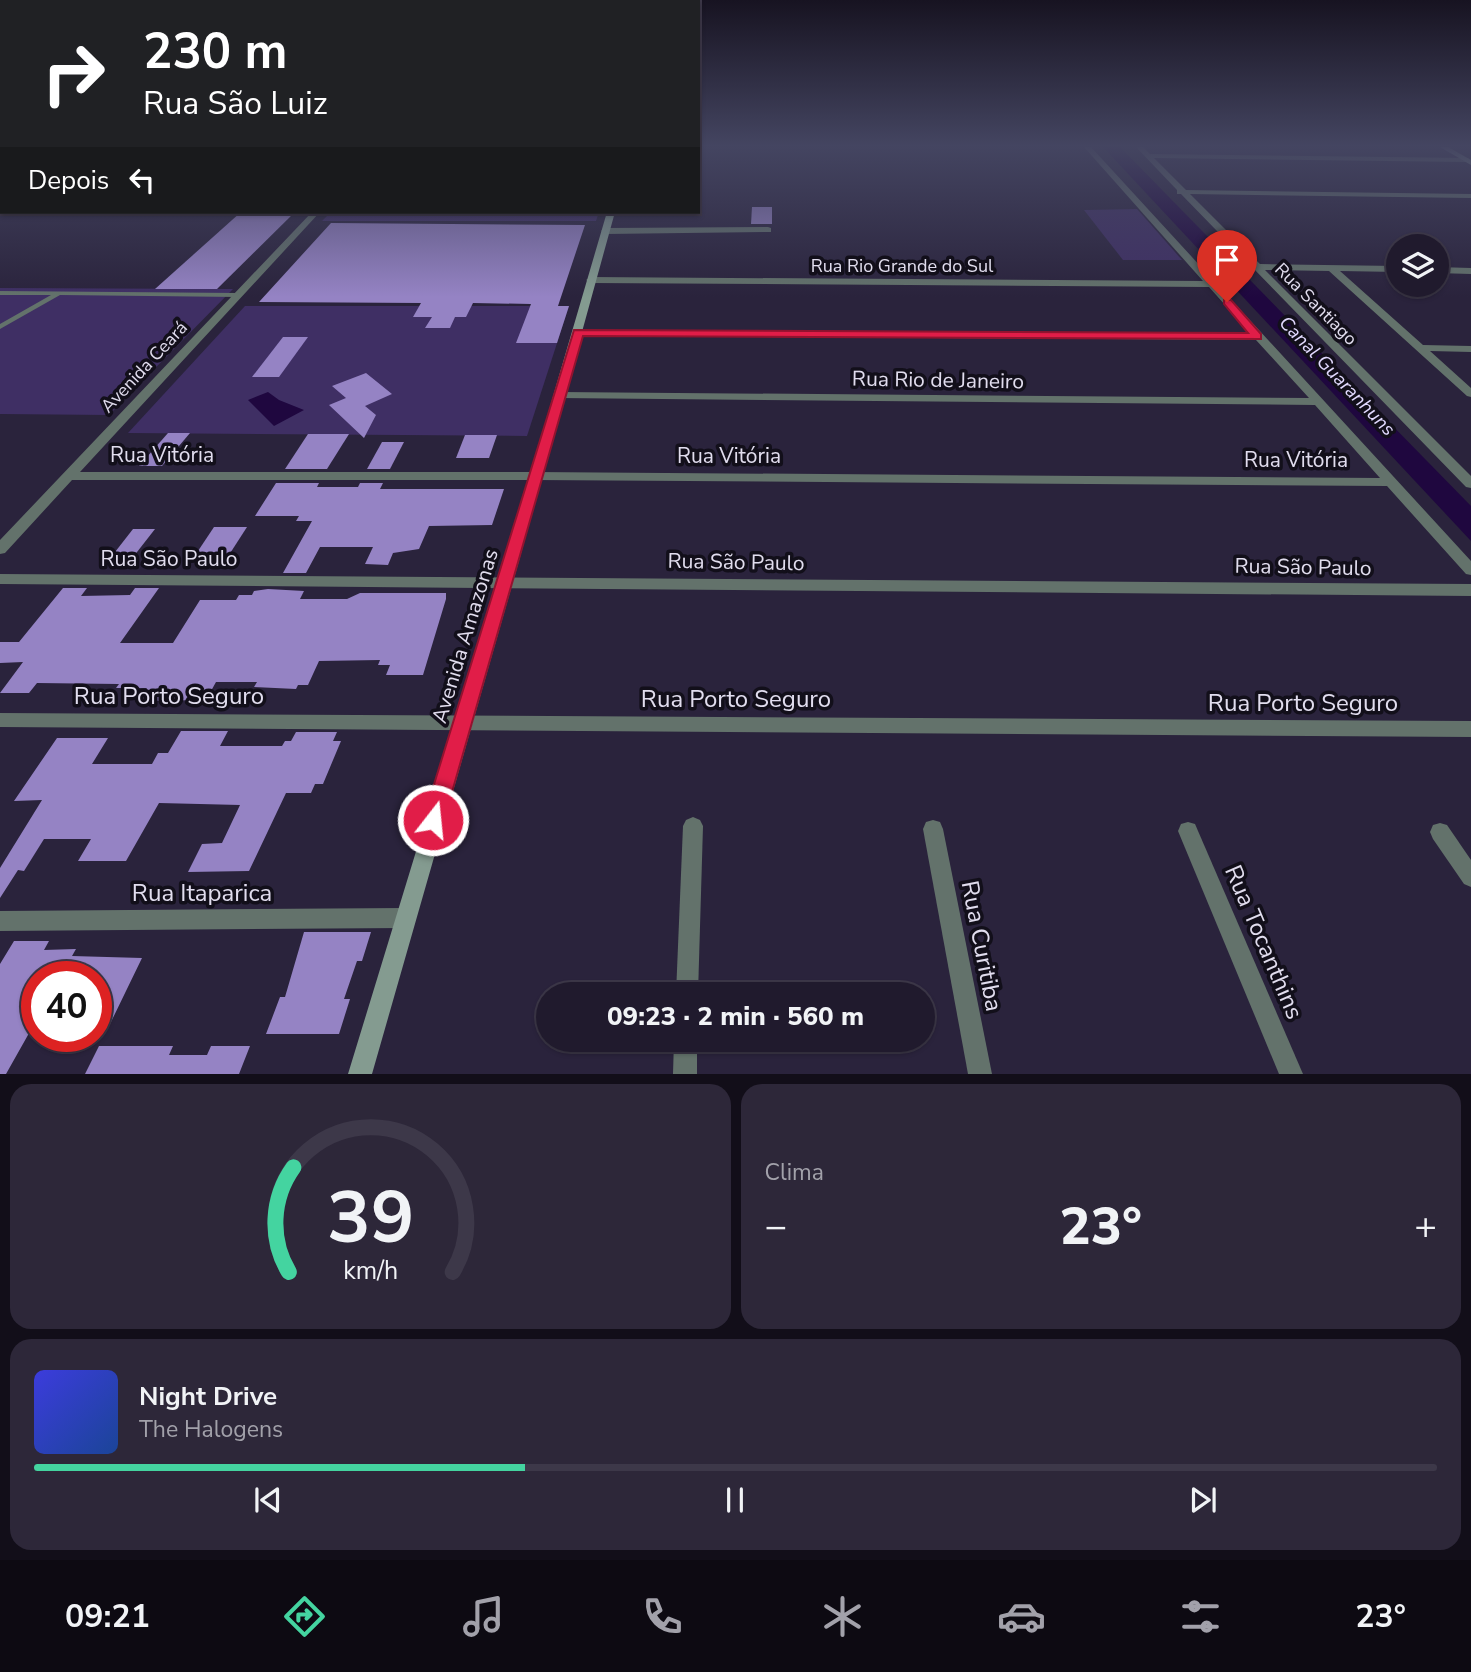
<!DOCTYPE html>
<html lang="pt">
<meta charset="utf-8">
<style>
body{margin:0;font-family:"Nunito Sans",sans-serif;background:#2d2739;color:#f1f3f6;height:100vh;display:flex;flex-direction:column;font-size:26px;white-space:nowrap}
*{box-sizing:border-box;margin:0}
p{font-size:23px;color:#a2a1aa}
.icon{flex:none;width:38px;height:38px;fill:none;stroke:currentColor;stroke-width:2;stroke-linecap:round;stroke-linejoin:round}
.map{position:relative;height:1074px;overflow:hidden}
.details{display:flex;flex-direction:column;gap:10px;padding:10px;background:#120e19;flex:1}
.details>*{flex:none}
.guide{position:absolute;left:0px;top:0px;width:700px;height:214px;box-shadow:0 2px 5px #0004,0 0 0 2px #3d3849;background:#202124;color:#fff;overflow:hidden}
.tools{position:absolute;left:1386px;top:234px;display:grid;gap:14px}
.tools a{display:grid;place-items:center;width:63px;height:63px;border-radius:50%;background:#201a2d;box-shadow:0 2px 5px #0004,0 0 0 2px #3d3849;font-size:35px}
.speed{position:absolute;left:21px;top:961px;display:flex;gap:14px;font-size:35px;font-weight:700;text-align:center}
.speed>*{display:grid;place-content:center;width:91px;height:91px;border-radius:50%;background:#201a2d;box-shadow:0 2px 5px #0004,0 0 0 2px #3d3849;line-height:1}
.speed .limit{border:10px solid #d22;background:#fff;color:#111}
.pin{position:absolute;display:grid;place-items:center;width:60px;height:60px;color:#fff;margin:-72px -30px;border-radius:50% 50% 50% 0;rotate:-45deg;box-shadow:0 0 7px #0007}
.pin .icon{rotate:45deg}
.me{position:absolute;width:77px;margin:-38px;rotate:16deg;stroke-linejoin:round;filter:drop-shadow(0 0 5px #0008)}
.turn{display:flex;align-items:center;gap:24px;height:147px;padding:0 28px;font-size:32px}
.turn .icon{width:91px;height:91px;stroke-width:2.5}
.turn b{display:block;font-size:49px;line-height:60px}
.then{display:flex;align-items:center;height:66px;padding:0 28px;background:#0003;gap:14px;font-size:26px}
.big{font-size:52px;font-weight:800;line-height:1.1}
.details .widget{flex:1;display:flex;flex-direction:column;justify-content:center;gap:10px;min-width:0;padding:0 24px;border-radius:21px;background:#2d2739}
.details .dial{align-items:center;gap:0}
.dial svg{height:182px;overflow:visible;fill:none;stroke:#3d3849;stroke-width:7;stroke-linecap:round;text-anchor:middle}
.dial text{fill:#f1f3f6;stroke:none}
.song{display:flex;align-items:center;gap:21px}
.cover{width:84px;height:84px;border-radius:10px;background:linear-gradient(135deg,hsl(240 70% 55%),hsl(220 70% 35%))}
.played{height:7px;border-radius:4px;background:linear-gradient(90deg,#44d4a0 35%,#3d3849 35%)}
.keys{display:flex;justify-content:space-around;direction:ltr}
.heat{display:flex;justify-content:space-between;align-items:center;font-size:38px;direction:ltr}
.details .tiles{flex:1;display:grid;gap:10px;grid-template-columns:1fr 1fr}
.widget:last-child{grid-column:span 2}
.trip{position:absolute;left:536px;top:982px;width:399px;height:70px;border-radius:35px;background:#201a2d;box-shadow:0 2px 5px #0004,0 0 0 2px #3d3849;font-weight:800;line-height:70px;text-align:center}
.dock{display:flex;height:112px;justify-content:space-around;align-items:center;background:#0d0a12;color:#a2a1aa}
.dock .icon{width:49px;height:49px}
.dock .current{color:#44d4a0}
.dock b{font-size:32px;color:#f1f3f6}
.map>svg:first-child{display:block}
.green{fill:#3f2f64}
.water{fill:#1f073f}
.building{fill:#9583c4}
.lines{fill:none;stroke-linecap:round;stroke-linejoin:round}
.path{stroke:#676178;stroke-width:2.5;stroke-dasharray:2.5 2.5;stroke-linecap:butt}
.lane{fill:#63726b;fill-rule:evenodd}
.street{fill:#63726b;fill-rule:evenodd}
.secondary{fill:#849b90;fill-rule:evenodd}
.route{fill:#e11d48;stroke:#92132f;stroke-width:2}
.labels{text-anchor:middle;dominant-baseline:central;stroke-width:7;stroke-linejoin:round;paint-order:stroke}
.far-street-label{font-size:18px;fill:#e1ddee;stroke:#120f1a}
.far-water-label{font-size:19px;font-style:italic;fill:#e2daff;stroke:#120f1a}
.street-label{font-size:21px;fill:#e1ddee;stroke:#120f1a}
.near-street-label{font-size:24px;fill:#e1ddee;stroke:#120f1a}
</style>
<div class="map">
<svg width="1471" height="1074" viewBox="0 0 1471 1074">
<rect width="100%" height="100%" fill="#2a233c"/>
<g class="green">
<path d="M 1137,209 L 1182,260 L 1123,260 L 1084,210 Z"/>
<path d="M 331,212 L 599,212 L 596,221 L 322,221 Z"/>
<path d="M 0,288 L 233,289 L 109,415 L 0,414 Z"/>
<path d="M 245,306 L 569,306 L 527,436 L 128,433 Z"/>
</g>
<g class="water">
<path d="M 1103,147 L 1120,147 L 1471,506 L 1471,541 Z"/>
<path d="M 268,392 L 279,400 L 304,410 L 274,426 L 248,400 Z"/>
</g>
<g class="building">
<path d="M 752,207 L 772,207 L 772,224 L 751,224 Z"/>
<path d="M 241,212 L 295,212 L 217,289 L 155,289 Z"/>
<path d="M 331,223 L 585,225 L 558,306 L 569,306 L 557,343 L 516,343 L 531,304 L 473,303 L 466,317 L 455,317 L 450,328 L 425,328 L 432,317 L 413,317 L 421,303 L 259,302 Z"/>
<path d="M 283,337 L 308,337 L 279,377 L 252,377 Z"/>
<path d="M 366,373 L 392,394 L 365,406 L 376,415 L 364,438 L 329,405 L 346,398 L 332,386 Z"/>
<path d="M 168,433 L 190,433 L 162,466 L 139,466 Z"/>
<path d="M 308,434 L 349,434 L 327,469 L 285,469 Z"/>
<path d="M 465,435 L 497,435 L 489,458 L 456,458 Z"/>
<path d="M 382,442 L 404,442 L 390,469 L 367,469 Z"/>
<path d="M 276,483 L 319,483 L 317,487 L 358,487 L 360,483 L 383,483 L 380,489 L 504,489 L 492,525 L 429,526 L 419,549 L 393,553 L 388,565 L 365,564 L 373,547 L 320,547 L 306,573 L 283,573 L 312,521 L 296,521 L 299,516 L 255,516 Z"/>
<path d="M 214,527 L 247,527 L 227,558 L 192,560 Z"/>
<path d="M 133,529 L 155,529 L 130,561 L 108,561 Z"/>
<path d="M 63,588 L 87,588 L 81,596 L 130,595 L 135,588 L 159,588 L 120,643 L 173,643 L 200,600 L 236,600 L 239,595 L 252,595 L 254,591 L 268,589 L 304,591 L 300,599 L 347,599 L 360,593 L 446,593 L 446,599 L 423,675 L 386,675 L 390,665 L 378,665 L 380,660 L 319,661 L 308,685 L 298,685 L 296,689 L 254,687 L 257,682 L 216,682 L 206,700 L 138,701 L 147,688 L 116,688 L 119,684 L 37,683 L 29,693 L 0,693 L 23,662 L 0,663 L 0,642 L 19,642 Z"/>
<path d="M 181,731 L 228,731 L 220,746 L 282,746 L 285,741 L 291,741 L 296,732 L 337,732 L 333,741 L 341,741 L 323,784 L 315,784 L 311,793 L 286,793 L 249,871 L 188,872 L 202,844 L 222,843 L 240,805 L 159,803 L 126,861 L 78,861 L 91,839 L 44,839 L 24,871 L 18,870 L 0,898 L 0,868 L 42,800 L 14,801 L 57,738 L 108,738 L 92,764 L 152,764 L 158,753 L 168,753 Z"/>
<path d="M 304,932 L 371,932 L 362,961 L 357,961 L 344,999 L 350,999 L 339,1034 L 266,1034 L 280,997 L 285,997 Z"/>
<path d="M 14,941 L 49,941 L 44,950 L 76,949 L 72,956 L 142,958 L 110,1024 L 96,1024 L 96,976 L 37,976 L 37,1019 L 6,1074 L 0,1074 L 0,964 Z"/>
<path d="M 99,1046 L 173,1046 L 169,1055 L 207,1055 L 211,1046 L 250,1046 L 239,1074 L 85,1074 Z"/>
</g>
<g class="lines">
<path class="path" d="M 1213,267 L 1237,267"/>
<path class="lane" d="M 0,291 L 238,293 L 241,295 L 238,297 L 60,295 L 0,329 L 0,324 L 51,295 L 0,295 Z"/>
<g class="street">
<path d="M 1084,147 L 1091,147 L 1471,561 L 1471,575 L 1466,574 L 1387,486 L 534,480 L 72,480 L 5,553 L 0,554 L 0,540 L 312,212 L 320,212 L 80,472 L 534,472 L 1380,478 L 1315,405 L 559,398 L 553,395 L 559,392 L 1309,398 L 1256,340 L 578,336 L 573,333 L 578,330 L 1251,334 L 1209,287 L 591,283 L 586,280 L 591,277 L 1203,281 Z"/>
<path d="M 1136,147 L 1143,147 L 1150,154 L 1469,158 L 1466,162 L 1154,158 L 1186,190 L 1471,194 L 1471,198 L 1190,194 L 1260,264 L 1398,266 L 1398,272 L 1340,271 L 1423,345 L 1471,346 L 1471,352 L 1430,351 L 1471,388 L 1471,397 L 1467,396 L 1329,271 L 1265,270 L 1471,476 L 1471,488 L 1466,487 L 1181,194 L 1177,194 L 1177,190 Z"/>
<path d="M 768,227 L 771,228 L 771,232 L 605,234 L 601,231 L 605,228 Z"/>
<path d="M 1437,267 L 1471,268 L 1471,274 L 1437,273 Z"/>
<path d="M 0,574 L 1471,584 L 1471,596 L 0,584 Z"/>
<path d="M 0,713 L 1471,721 L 1471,737 L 0,727 Z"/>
<path d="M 693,817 L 700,820 L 703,826 L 698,994 L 676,994 L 683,826 L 686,820 Z"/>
<path d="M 933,820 L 940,822 L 943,829 L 992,1074 L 968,1074 L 923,829 L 926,822 Z"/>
<path d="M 1188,822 L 1195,824 L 1303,1074 L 1279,1074 L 1178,831 L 1181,824 Z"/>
<path d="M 1440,823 L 1447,825 L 1471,860 L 1471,887 L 1464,884 L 1433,839 L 1430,832 L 1433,825 Z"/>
<path d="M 405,908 L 412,911 L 415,918 L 412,925 L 405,928 L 0,931 L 0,911 Z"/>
<path d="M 674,1040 L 697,1040 L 697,1074 L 673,1074 Z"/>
</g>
<g class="secondary">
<path d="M 1440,147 L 1448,147 L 1471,160 L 1471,165 Z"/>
<path d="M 607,212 L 615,212 L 520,557 L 372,1074 L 348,1074 L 506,557 Z"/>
</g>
</g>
<linearGradient id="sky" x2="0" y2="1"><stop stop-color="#171321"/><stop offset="0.49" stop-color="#444561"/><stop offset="1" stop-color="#444561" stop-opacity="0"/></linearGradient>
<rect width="1471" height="297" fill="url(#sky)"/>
<path class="route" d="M 1224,300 L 1231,300 L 1261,334 L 1261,339 L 583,336 L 444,820 L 441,827 L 433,830 L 426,827 L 423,820 L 574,330 L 1248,333 L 1224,304 Z"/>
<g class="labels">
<g class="far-street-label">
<text x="902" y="266">Rua Rio Grande do Sul</text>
<text transform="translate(1316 304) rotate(45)">Rua Santiago</text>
<text transform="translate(144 367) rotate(-47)">Avenida Ceará</text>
</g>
<g class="far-water-label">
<text transform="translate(1337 376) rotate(46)">Canal Guaranhuns</text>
</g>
<g class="street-label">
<text transform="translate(938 380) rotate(1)">Rua Rio de Janeiro</text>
<text x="162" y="455">Rua Vitória</text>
<text x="729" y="456">Rua Vitória</text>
<text x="1296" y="460">Rua Vitória</text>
<text x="169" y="559">Rua São Paulo</text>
<text transform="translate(736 562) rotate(1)">Rua São Paulo</text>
<text transform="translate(1303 567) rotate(1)">Rua São Paulo</text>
<text transform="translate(465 636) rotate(-73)">Avenida Amazonas</text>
</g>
<g class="near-street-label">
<text x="169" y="696">Rua Porto Seguro</text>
<text x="736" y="699">Rua Porto Seguro</text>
<text x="1303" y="703">Rua Porto Seguro</text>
<text x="202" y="893">Rua Itaparica</text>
<text transform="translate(1264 942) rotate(67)">Rua Tocanthins</text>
<text transform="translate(982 946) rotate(79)">Rua Curitiba</text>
</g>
</g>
</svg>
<div class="tools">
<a><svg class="icon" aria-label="layers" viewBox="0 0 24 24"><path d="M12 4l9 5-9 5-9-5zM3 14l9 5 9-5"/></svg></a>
</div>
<div class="speed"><div class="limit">40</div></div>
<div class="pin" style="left:1227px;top:302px;background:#d93025"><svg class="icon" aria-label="arrive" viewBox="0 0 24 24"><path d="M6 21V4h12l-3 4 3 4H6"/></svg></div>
<svg class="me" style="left:433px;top:820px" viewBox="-20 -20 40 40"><circle r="17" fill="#e11d48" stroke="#fff" stroke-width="3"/><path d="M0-11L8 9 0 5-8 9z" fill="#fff"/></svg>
<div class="trip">09:23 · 2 min · 560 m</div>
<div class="guide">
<div class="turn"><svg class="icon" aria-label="right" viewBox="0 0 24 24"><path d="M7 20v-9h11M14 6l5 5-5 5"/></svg><div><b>230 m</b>Rua São Luiz</div></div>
<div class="then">Depois<svg class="icon" aria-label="left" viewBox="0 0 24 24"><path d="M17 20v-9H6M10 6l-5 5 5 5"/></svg></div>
</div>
</div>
<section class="details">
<div class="tiles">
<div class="widget dial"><svg viewBox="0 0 100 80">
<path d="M14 69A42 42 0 1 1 86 69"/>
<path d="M14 69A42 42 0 0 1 16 23" stroke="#44d4a0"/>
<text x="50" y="56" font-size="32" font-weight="700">39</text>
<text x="50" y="72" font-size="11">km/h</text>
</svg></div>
<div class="widget"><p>Clima</p>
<div class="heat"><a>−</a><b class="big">23°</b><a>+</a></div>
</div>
<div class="widget">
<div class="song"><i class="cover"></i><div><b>Night Drive</b><p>The Halogens</p></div></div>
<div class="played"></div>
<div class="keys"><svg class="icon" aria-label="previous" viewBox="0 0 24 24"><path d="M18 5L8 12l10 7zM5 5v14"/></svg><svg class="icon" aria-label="pause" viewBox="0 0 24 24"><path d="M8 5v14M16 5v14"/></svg><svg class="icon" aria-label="next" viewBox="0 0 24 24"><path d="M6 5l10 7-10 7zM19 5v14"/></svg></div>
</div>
</div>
</section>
<nav class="dock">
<b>09:21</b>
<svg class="icon current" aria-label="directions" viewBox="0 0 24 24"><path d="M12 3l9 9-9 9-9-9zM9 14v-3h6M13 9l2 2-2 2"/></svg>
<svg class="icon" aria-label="music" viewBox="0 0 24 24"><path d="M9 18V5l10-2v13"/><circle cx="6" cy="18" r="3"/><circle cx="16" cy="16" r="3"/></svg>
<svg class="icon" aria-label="phone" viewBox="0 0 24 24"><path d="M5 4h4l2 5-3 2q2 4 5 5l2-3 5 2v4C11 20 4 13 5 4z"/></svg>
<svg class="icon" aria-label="climate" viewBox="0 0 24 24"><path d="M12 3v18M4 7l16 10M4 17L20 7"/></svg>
<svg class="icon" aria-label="car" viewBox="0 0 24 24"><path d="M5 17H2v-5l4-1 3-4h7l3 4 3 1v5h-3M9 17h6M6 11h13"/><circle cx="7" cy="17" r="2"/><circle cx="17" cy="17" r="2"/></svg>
<svg class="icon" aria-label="filters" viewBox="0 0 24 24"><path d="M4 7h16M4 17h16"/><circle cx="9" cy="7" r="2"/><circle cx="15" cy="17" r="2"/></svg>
<b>23°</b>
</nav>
